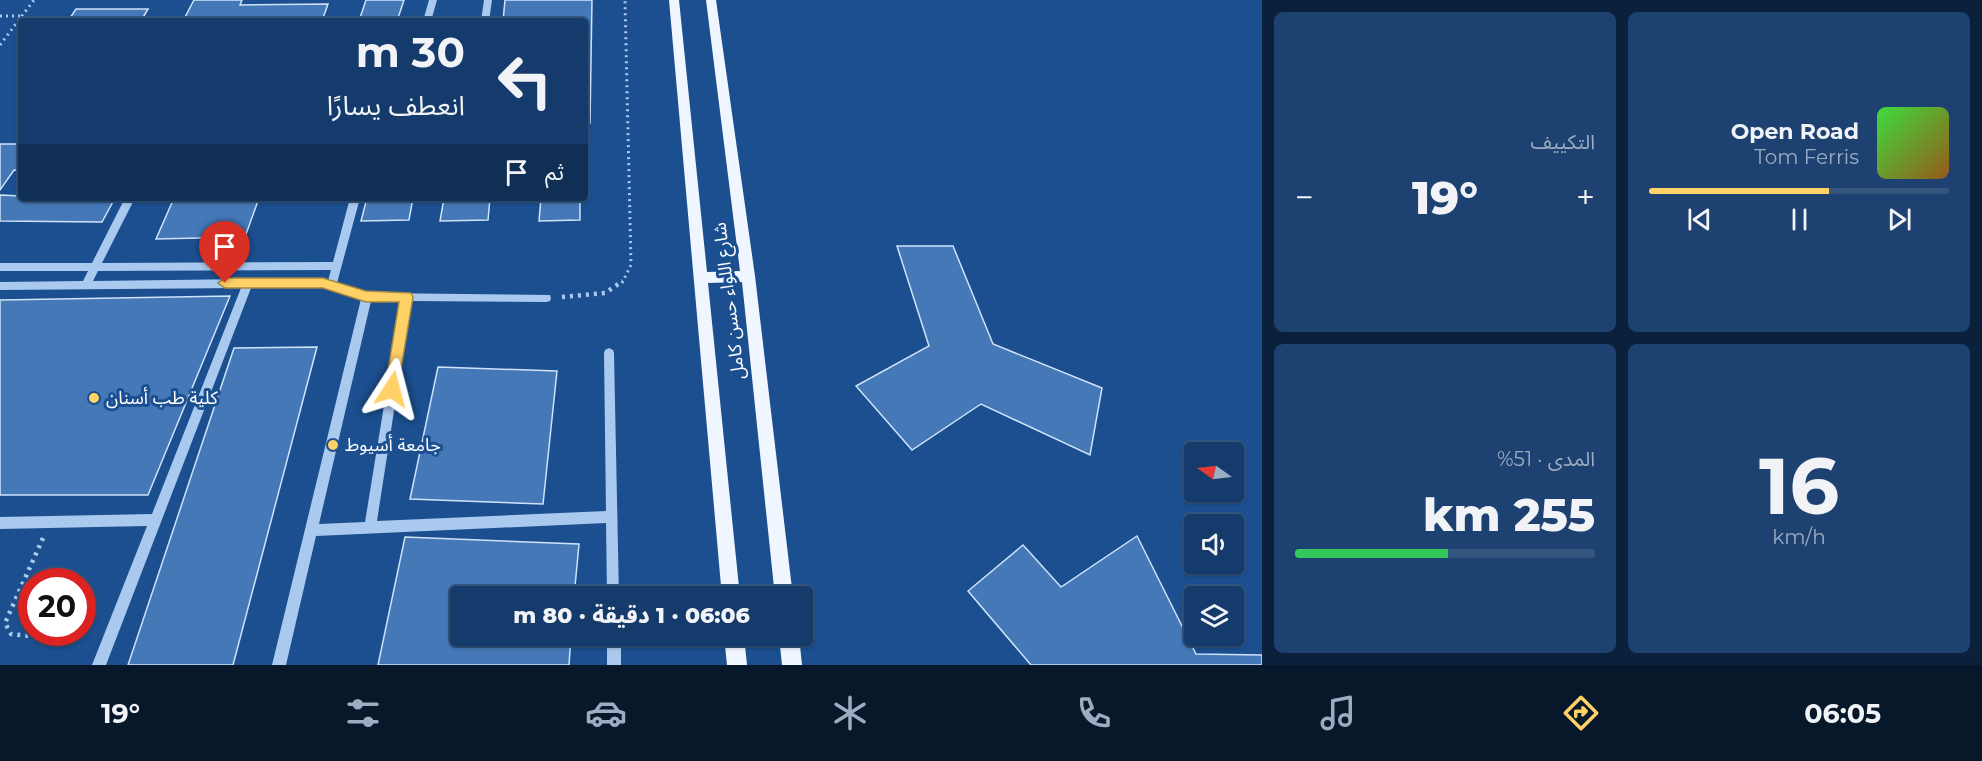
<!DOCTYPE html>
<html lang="ar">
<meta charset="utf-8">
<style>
body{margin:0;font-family:Montserrat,"Noto Sans Arabic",sans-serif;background:#1d4271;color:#f1f3f6;direction:rtl;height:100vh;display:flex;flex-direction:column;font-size:22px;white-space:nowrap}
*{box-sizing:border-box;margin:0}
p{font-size:20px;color:#9dadc1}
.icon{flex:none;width:33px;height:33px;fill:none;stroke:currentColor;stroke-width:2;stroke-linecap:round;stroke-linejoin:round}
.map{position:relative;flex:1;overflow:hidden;direction:ltr}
.drawer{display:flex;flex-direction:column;gap:12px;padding:12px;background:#0b203b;width:720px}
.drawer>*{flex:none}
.guide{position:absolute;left:18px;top:18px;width:570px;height:183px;border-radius:6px;box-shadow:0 2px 4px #0004,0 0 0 2px #33557e;direction:rtl;background:#143b6b;color:#f1f3f6;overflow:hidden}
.needle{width:39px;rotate:284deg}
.fabs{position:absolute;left:1184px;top:442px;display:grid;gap:12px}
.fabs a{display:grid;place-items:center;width:60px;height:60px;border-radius:6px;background:#143b6b;box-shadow:0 2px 4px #0004,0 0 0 2px #33557e;font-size:30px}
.speed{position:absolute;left:18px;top:568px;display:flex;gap:12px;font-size:30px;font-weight:700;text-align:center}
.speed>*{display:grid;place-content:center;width:78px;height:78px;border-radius:50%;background:#143b6b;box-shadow:0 2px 4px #0004,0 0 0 2px #33557e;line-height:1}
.speed .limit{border:9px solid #d22;background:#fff;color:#111}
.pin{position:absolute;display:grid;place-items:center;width:51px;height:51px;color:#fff;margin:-62px -26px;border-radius:50% 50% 50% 0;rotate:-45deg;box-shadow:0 0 6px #0007}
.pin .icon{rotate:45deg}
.me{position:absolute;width:66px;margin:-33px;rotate:9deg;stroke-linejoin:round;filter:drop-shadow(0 0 4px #0008)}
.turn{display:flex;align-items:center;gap:21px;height:126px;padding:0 24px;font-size:27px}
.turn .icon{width:78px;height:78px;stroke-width:2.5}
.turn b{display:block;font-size:42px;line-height:51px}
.then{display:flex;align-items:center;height:57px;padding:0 24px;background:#0003;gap:12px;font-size:22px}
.big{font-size:45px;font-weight:800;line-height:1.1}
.drawer .tile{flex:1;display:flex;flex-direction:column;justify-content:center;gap:9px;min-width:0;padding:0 21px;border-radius:9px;background:#1d4271}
.drawer .dial{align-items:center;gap:0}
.dial b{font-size:78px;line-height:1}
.song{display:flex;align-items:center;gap:18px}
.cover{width:72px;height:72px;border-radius:9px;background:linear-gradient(135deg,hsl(120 70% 55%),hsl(30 70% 35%))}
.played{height:6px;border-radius:3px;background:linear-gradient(90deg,#ffd166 60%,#33557e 60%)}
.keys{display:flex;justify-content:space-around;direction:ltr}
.heat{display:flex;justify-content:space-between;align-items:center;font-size:33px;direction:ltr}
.charge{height:9px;border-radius:4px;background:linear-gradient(90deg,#34c759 51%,#33557e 0)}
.drawer .tiles{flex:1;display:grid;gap:12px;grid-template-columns:repeat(2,1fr)}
.trip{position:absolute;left:450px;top:586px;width:363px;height:60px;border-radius:6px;background:#143b6b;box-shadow:0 2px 4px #0004,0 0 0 2px #33557e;font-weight:800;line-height:60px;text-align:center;direction:rtl}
.dock{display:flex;height:96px;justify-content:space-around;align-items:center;background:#08182b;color:#9dadc1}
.dock .icon{width:42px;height:42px}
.dock .selected{color:#ffd166}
.dock b{font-size:27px;color:#f1f3f6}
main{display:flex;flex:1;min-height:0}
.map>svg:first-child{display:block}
.building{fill:#4478b7;stroke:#cfe3fa;stroke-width:1.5}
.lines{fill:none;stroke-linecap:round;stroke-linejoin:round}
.path-far1{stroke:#a9c9ee;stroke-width:3;stroke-dasharray:2 4;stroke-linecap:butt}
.path{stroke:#a9c9ee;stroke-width:4.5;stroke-dasharray:3 5;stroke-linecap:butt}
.minor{fill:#a9c9ee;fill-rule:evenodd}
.major{fill:#f0f6ff;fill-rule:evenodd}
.route{fill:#ffd166;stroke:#a68842;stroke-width:1.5}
.poi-dot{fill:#ffd166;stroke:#1b4f8f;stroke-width:2}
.labels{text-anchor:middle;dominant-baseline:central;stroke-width:6;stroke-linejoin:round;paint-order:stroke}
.street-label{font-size:18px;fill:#fff;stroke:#1b4f8f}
.poi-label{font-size:18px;fill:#fff;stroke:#1b4f8f;text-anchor:start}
</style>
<main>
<section class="drawer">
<div class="tiles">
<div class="tile">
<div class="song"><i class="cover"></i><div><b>Open Road</b><p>Tom Ferris</p></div></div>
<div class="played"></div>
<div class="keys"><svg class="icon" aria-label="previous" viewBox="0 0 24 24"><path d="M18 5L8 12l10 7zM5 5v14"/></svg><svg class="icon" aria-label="pause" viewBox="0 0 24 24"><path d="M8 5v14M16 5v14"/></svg><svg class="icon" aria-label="next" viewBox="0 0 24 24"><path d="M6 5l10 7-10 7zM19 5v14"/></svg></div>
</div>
<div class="tile"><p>التكييف</p>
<div class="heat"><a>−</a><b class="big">19°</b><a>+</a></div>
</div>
<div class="tile dial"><b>16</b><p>km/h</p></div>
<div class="tile"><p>المدى · 51%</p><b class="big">255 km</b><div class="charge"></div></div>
</div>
</section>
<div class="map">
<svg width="1262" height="665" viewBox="0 0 1262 665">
<rect width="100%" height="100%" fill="#1b4f8f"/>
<g class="building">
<path d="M 194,0 L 242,0 L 240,5 L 328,4 L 322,21 L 183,21 Z"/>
<path d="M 366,0 L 404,0 L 397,21 L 359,21 Z"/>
<path d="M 505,0 L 592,0 L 590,123 L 585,123 L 585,21 L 503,21 Z"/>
<path d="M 76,9 L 148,9 L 141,21 L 68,21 Z"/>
<path d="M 0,144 L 21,144 L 21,171 L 14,170 L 0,190 Z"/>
<path d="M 0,195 L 21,196 L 21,198 L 115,198 L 102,222 L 0,221 Z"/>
<path d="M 174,198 L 259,198 L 245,237 L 156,239 Z"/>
<path d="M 367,198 L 413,198 L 409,220 L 361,221 Z"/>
<path d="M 444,198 L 490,198 L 488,220 L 440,221 Z"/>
<path d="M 541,198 L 580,198 L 580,220 L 539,221 Z"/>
<path d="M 897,246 L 953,246 L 993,344 L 1102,388 L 1090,455 L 981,404 L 912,450 L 856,386 L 929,346 Z"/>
<path d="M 230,296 L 148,495 L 0,495 L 0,300 Z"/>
<path d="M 317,347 L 233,665 L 128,665 L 234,348 Z"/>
<path d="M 438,367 L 557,371 L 543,504 L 410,499 Z"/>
<path d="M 1137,536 L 1196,654 L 1262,655 L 1262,665 L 1031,665 L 968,591 L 1023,545 L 1061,587 Z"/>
<path d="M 405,537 L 579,544 L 574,597 L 460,597 L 460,636 L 571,636 L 569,665 L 378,665 Z"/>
</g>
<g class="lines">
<g class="path-far1">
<path d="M 0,16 L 22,16"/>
<path d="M 0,45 L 34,0"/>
<path d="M 622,283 L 631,265 L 625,0"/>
</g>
<g class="path">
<path d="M 562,297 L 605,293 L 623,281"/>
<path d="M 43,538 L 5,623 L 11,634 L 48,638"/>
</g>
<g class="minor">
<path d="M 429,0 L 437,0 L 431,21 L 423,21 Z"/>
<path d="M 484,0 L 492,0 L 489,21 L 481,21 Z"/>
<path d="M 125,198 L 135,198 L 102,263 L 333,262 L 350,198 L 360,198 L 337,283 L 375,293 L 550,295 L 551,298 L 550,301 L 546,302 L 411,301 L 377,521 L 606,511 L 604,353 L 605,350 L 609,348 L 613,350 L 614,353 L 619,597 L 607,597 L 606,523 L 316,536 L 286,665 L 272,665 L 361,299 L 330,289 L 314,287 L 251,288 L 106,665 L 92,665 L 147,526 L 0,529 L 0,517 L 152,514 L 241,288 L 0,290 L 0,282 L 83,281 L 88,271 L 0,271 L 0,263 L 92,263 ZM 331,270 L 328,281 L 314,279 L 248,279 L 93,281 L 98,271 ZM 371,301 L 401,301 L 365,522 L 319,524 Z"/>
<rect x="607" y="636" width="14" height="29"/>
</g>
<g class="major">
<path d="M 669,0 L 679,0 L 707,272 L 740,271 L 706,0 L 716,0 L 755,276 L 793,597 L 775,597 L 742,282 L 708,283 L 740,597 L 722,597 Z"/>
<path d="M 724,636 L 744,636 L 747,665 L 727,665 Z"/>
<path d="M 779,636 L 799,636 L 802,665 L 782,665 Z"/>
</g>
</g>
<path class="route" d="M 225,278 L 323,278 L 366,291 L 411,293 L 413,297 L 397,393 L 387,393 L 385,389 L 399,302 L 366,302 L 323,288 L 225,288 L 218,283 Z"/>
<g class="poi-dot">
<circle cx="94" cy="398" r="6"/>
<circle cx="333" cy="445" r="6"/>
</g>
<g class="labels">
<g class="street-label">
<text transform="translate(729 301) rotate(-97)">شارع اللواء حسن كامل</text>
</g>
<g class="poi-label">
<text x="106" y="398">كلية طب أسنان</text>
<text x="345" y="445">جامعة أسيوط</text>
</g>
</g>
</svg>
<div class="fabs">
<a><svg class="needle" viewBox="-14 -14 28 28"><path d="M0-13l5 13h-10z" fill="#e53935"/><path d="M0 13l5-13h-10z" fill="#9dadc1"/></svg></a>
<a><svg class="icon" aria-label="sound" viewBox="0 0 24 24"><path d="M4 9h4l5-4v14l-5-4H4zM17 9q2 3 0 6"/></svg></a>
<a><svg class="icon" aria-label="layers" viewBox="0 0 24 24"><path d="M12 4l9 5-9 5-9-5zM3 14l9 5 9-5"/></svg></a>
</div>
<div class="speed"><div class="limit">20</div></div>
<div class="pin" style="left:225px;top:283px;background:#d93025"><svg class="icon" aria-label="arrive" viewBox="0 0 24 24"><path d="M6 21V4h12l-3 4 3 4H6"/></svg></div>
<svg class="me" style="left:392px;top:389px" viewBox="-20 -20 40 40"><path d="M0-17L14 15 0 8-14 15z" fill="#ffd166" stroke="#fff" stroke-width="4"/></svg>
<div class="trip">06:06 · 1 دقيقة · 80 m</div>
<div class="guide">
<div class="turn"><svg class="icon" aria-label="left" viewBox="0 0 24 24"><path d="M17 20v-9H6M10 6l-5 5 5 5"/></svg><div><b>30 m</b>انعطف يسارًا</div></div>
<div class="then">ثم<svg class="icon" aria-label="arrive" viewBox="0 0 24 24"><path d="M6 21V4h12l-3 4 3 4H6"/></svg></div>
</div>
</div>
</main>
<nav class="dock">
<b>06:05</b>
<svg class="icon selected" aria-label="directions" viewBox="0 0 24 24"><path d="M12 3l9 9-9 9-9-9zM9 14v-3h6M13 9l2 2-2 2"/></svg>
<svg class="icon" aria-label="music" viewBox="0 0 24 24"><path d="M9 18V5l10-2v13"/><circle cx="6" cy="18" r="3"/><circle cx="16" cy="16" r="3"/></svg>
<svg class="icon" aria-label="phone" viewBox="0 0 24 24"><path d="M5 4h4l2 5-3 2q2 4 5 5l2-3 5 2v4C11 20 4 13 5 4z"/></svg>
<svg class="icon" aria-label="climate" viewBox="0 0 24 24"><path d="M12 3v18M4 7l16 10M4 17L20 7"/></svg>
<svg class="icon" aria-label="car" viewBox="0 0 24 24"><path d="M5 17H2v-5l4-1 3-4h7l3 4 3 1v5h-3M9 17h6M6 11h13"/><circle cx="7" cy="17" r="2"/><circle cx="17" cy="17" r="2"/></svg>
<svg class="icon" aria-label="filters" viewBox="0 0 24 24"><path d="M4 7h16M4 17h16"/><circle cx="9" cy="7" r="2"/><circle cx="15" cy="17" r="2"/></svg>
<b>19°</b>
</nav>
